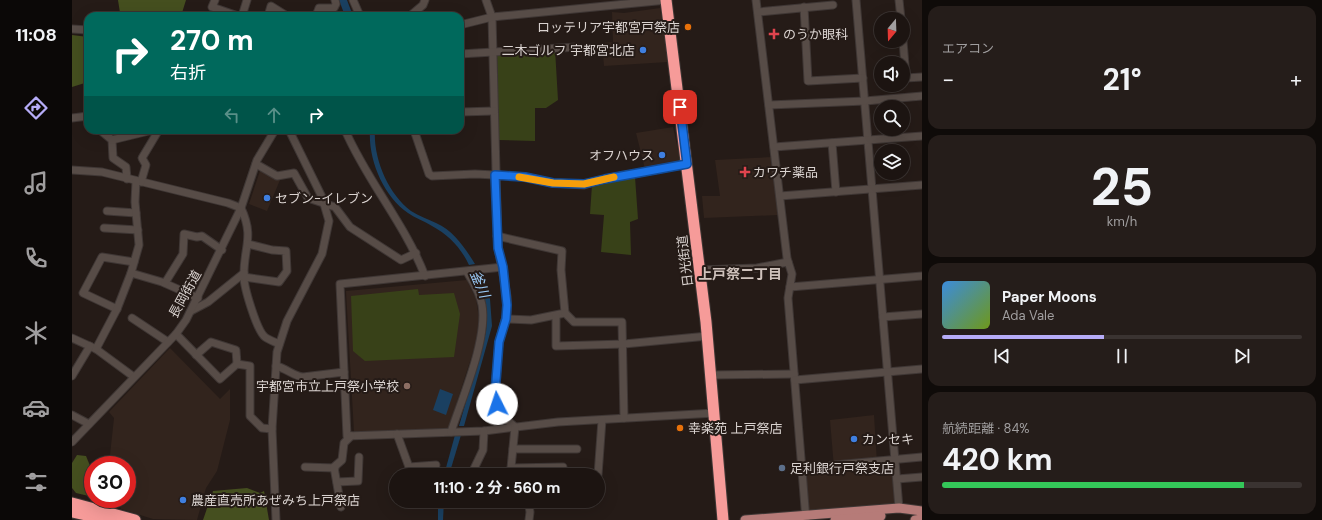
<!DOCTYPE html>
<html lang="ja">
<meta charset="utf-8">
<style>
body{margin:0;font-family:"DM Sans","Noto Sans JP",sans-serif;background:#251d1a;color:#f1f3f6;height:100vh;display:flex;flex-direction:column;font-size:15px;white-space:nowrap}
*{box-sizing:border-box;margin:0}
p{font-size:13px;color:#a09e9f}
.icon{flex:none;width:22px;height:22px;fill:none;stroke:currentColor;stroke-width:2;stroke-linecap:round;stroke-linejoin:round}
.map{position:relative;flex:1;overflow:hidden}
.sheet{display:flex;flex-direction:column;gap:6px;padding:6px;background:#0f0b09;width:400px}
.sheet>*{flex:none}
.guide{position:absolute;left:12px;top:12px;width:380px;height:122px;border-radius:12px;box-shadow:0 4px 16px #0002,0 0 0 1px #3a3331;background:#00695c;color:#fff;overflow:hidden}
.needle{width:26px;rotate:199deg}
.buttons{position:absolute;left:802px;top:12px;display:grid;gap:8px}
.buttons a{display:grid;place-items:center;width:36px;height:36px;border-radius:50%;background:#1c1411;box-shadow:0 4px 16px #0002,0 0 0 1px #3a3331;font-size:20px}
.speed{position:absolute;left:12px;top:456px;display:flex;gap:8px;font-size:20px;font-weight:700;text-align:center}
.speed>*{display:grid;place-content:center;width:52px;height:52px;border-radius:50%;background:#1c1411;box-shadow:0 4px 16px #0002,0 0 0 1px #3a3331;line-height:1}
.speed .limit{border:6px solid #d22;background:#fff;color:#111}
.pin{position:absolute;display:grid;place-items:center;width:34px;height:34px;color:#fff;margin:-17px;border-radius:8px;box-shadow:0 2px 6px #0006}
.me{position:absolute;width:44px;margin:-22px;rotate:356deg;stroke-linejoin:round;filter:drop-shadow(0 0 3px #0008)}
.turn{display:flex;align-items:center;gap:14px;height:84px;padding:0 20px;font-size:18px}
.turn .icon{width:52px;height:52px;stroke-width:2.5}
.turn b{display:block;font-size:28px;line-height:34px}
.lanes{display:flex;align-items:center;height:38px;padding:0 20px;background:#0003;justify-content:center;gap:20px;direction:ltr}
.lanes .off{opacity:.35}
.big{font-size:30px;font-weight:700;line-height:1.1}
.sheet .tile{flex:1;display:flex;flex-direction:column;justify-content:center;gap:6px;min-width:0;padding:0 14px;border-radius:12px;background:#251d1a}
.sheet .dial{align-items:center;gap:0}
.dial b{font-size:52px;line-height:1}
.song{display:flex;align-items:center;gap:12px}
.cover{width:48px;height:48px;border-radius:6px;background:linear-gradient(135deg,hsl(210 70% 55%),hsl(80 70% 35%))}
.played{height:4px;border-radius:2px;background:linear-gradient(90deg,#b6acf8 45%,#3a3331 45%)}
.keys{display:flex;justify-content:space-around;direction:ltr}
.heat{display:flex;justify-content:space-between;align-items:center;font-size:22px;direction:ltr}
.charge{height:6px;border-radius:3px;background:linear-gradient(90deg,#34c759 84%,#3a3331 0)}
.trip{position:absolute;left:317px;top:468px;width:216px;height:40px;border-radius:20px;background:#1c1411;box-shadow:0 4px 16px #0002,0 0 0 1px #3a3331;font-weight:700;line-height:40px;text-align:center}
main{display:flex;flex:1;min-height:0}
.menu{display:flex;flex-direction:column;width:72px;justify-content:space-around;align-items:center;background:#0b0807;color:#a09e9f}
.menu .icon{width:28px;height:28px}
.menu .selected{color:#b6acf8}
.menu b{font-size:18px;color:#f1f3f6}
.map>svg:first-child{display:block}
.built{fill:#32241d}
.green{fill:#384118}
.forest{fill:#454f1f}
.water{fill:#1a4061}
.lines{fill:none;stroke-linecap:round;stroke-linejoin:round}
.minor-casing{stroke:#3f3735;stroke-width:9}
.major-casing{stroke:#3f3735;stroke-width:11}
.highway-casing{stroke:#3f3735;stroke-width:13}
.minor{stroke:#574c47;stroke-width:7}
.major{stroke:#b67b78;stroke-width:9}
.highway{stroke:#f69b99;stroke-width:11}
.route-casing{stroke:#114b97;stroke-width:10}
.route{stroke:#1a73e8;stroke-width:7}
.slow{stroke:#f59e0b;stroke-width:7}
.food-dot{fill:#e8710a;stroke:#251b17;stroke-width:1.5}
.health-dot{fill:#e0444e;stroke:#251b17;stroke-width:1.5}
.shop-dot{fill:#3f7fe0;stroke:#251b17;stroke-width:1.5}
.education-dot{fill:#8d6e63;stroke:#251b17;stroke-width:1.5}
.service-dot{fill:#5c6f8a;stroke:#251b17;stroke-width:1.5}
.labels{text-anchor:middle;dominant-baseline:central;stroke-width:4;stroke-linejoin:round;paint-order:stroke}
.poi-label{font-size:13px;fill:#dad3d0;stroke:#251b17;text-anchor:start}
.street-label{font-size:13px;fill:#dad3d0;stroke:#251b17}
.neighbourhood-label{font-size:14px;font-weight:bold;fill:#cfc2bc;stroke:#251b17}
.water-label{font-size:14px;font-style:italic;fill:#9cccf9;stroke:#251b17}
</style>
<main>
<nav class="menu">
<b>11:08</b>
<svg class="icon selected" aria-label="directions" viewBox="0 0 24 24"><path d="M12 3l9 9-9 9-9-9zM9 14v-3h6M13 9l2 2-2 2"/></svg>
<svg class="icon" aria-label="music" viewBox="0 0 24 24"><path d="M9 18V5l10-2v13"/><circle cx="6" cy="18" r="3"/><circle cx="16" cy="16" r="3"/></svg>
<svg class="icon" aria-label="phone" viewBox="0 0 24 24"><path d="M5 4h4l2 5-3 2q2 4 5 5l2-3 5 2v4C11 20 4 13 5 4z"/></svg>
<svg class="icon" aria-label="climate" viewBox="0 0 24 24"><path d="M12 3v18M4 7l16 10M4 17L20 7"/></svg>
<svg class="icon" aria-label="car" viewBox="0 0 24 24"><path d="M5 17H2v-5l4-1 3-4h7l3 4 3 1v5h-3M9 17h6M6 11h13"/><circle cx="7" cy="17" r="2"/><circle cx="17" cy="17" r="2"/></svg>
<svg class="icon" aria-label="filters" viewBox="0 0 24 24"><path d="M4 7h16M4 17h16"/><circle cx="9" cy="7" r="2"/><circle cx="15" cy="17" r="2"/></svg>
</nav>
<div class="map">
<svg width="850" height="520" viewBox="0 0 850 520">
<rect width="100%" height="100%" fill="#251b17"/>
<g class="built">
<path d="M 588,8 L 596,62 L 532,66 L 530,43 L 541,42 L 540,12 L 552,13 Z"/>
<path d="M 601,127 L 609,164 L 573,169 L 564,133 Z"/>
<path d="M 700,157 L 706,215 L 632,218 L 630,196 L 648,196 L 643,160 Z"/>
<path d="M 188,171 L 208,180 L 195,211 L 177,204 Z"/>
<path d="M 395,280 L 404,299 L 407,318 L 404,343 L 376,429 L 282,432 L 274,291 Z"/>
<path d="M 98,348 L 148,399 L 158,389 L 158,420 L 145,471 L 134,488 L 125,520 L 81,519 L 49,509 L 46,504 L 36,503 L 34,499 L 55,499 L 55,465 L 35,465 L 37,464 L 42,418 L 37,412 Z"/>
<path d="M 802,415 L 805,463 L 820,462 L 823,505 L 736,512 L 733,469 L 762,468 L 758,420 Z"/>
</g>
<g class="green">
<path d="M 425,49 L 483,49 L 486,100 L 474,108 L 463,108 L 463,141 L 426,140 Z"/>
<path d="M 563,177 L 566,219 L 558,222 L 559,255 L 529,252 L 532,215 L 518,214 L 520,185 Z"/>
<path d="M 346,289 L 347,295 L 382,293 L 388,314 L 382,357 L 293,361 L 281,351 L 279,296 Z"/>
</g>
<g class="forest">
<path d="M 46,0 L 114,0 L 109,16 L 51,16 L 48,13 Z"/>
<path d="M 0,35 L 16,37 L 16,82 L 0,87 Z"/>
<path d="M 5,455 L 14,456 L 21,473 L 21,497 L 4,493 L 0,488 L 0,463 Z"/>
<path d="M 175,488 L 188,493 L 192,491 L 197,520 L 131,520 L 141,491 Z"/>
</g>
<g class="water">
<path d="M 267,0 L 275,0 L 281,16 L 273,16 Z"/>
<path d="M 298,130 L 303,130 C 301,158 316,194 339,211 C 347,216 356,219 364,223 C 382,231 393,248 403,264 L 397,265 C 389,248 377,235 360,226 C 352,221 343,218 336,213 C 311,196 296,159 298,130 Z"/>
<path d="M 402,273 L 409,273 L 418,299 L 420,326 L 392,426 L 387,426 L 414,332 C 416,310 413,292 402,273 Z"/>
<path d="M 368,389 L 381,394 L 374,415 L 361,410 Z"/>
<path d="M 383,435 L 389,435 L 377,475 L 372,475 Z"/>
<path d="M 366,501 L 372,501 L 371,520 L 366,520 Z"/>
</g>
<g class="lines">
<g class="minor-casing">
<g id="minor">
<path d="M 143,0 L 140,7 L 166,16"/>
<path d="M 281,0 L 288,16"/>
<path d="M 414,0 L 420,17 L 426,248 L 435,296 L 435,313 L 427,342 L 423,393 L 425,404 L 435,420 L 443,427"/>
<path d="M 684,0 L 715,258 L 720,274 L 716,298 L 734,520"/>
<path d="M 784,0 L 827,508"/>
<path d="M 827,0 L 829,19"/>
<path d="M 732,7 L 736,81 L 791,78"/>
<path d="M 686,12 L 761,5"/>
<path d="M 170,16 L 175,0"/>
<path d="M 196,16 L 199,6 L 215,16"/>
<path d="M 244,16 L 247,8 L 262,8 L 264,4 L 263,0"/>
<path d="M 338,16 L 351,5 L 353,0"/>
<path d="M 388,25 L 420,17 L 595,0"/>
<path d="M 0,29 L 16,30"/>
<path d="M 831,41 L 834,78 L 850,77"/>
<path d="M 388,54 L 505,47"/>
<path d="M 697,105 L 793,101 L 850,96"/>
<path d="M 388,112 L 422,111"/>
<path d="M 0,118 L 16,116"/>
<path d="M 28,130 L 40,140 L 41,158 L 54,167 L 55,179"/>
<path d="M 273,130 C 295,181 333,224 353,276"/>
<path d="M 342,130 L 357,174 L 360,176 L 403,174 L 423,175 L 453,177 L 481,183 L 512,185 L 533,179 L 615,164"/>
<path d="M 40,140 L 81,130"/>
<path d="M 760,143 L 764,192"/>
<path d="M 702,147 L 850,136"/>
<path d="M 184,164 L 205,176 L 222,173 L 236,198 L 263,207 L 278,227 L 329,260 L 344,253"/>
<path d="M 0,170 L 30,172 L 156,203 L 169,208 C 183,238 171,248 172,277 C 172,288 185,331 193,337 C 197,340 203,342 207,344"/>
<path d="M 69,182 L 74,165 L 70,158 L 85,133 L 84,130"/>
<path d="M 708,196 L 850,185"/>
<path d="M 35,211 L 64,213"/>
<path d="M 32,228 L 66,230"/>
<path d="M 425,236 L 490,251 L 489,270 L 493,313 L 459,320 L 434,319"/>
<path d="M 431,267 L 268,284 L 275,436 L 412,431 L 486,422 L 643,413"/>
<path d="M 628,270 L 685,268 L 716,262"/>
<path d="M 59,273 L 90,282 L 126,298"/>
<path d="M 172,277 L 207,282 L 215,271 L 214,251 L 200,250 L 176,244"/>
<path d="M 93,283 L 111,254 L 112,234 L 125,237 L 130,236 L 150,250"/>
<path d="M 718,287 L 850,276"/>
<path d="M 45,309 L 11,293 L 30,257 L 62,262"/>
<path d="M 119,311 L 136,302 L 172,273"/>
<path d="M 493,313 L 502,322 L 550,322 L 552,418"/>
<path d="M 484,316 L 484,346 L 552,344 L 636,336"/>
<path d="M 811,317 L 850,314"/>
<path d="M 60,318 L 96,342"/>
<path d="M 104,334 L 148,379 L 165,364 L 178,366 L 178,416 L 190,428 L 200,429"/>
<path d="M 0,338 L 24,349 L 62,377"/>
<path d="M 24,349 L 45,309 L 59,273 L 67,245 L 63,202 L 64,181"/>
<path d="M 124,355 L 139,342 L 164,350 L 165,364"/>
<path d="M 204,366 C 214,368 221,376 231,377 L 272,372"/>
<path d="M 639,375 L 722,374"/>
<path d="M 0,376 L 18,346"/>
<path d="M 723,380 L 850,369"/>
<path d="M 0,415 L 17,424"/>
<path d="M 379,432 C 390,398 416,339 410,305 C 408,293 401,282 395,272"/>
<path d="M 325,434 L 337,467 L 336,475"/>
<path d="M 0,442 L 104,334 L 114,320 L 169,208 L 185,160 L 203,130"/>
<path d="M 441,449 L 505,449"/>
<path d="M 233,467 L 263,468"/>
<path d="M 337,467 L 364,465"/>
<path d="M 439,468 L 491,467 L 491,475"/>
<path d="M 730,468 L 850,457"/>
<path d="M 399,475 L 411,450 L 412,431"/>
<path d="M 442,475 L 439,468 L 443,427"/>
<path d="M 526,475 L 530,420"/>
<path d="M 825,479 L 850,477"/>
<path d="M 265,482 L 286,481 L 287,457"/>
<path d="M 456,501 L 458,512 L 457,520"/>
<path d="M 269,507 L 262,467 L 270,460 L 272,443 L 279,436"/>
<path d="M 204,520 L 200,429 L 205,352 L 215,321 L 250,254 L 257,221 L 250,197 L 217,130"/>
</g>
</g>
<g class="major-casing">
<g id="major">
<path d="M 673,520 L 827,508 L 850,511"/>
<path d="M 763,520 L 809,516"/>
<path d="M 843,520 L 850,519"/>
</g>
</g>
<g class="highway-casing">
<g id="highway">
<path d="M 594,0 L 634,322 L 651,520"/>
<path d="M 0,503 L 63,520"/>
<path d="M 0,512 L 38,520"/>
</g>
</g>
<use href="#minor" class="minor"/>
<use href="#major" class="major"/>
<use href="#highway" class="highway"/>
</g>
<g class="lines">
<g class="route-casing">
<path id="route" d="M 425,404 L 423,393 L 427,342 L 434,319 L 435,305 L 431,267 L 426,248 L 423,175 L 453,177 L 481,183 L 512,184 L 533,179 L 615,164 L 608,107"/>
</g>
<use href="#route" class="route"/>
<path class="slow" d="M 447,177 L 481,183 L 512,184 L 542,177"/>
</g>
<g class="food-dot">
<circle cx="616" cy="27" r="4"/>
<circle cx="608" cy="428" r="4"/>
</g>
<g class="health-dot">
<path d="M700 28h4v4h4v4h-4v4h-4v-4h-4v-4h4z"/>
<path d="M671 166h4v4h4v4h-4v4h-4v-4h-4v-4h4z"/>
</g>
<g class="shop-dot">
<circle cx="571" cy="50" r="4"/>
<circle cx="590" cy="155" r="4"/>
<circle cx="195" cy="198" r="4"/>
<circle cx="782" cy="439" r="4"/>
<circle cx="111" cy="500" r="4"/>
</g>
<circle class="education-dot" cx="335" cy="386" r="4"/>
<circle class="service-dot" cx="710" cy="468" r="4"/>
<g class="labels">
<g class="poi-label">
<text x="608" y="27" text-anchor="end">ロッテリア宇都宮戸祭店</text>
<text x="711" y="34">のうか眼科</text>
<text x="563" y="50" text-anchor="end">二木ゴルフ 宇都宮北店</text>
<text x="582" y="155" text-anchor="end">オフハウス</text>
<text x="681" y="172">カワチ薬品</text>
<text x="203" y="198">セブン-イレブン</text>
<text x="327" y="386" text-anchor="end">宇都宮市立上戸祭小学校</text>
<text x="616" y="428">幸楽苑 上戸祭店</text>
<text x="790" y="439">カンセキ</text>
<text x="718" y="468">足利銀行戸祭支店</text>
<text x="119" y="500">農産直売所あぜみち上戸祭店</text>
</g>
<g class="street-label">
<text transform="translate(613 261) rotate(-97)">日光街道</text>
<text transform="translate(113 294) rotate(-61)">長岡街道</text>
</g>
<g class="neighbourhood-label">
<text x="668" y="274">上戸祭二丁目</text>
</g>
<g class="water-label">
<text transform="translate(408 284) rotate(67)">釜川</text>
</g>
</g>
</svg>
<div class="buttons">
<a><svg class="needle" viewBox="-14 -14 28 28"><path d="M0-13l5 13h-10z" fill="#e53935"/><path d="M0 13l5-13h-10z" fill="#a09e9f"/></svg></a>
<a><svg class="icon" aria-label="sound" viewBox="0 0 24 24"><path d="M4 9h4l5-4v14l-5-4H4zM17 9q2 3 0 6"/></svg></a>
<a><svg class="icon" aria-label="search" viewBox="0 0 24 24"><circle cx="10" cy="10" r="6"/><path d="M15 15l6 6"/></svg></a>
<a><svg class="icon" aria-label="layers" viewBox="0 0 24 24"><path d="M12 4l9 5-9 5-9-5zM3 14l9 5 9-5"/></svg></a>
</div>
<div class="speed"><div class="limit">30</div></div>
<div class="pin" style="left:608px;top:107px;background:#d93025"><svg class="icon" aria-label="arrive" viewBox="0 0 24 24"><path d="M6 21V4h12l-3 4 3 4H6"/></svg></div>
<svg class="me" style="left:425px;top:404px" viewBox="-20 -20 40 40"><circle r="19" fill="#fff"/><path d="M0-13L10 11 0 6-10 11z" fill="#1a73e8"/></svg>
<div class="trip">11:10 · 2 分 · 560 m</div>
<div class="guide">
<div class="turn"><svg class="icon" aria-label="right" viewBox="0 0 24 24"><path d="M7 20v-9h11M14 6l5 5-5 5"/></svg><div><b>270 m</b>右折</div></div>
<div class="lanes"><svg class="icon off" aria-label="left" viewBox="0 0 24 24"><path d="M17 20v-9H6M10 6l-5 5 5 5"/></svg><svg class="icon off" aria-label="ahead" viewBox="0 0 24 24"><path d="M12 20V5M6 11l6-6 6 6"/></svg><svg class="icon" aria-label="right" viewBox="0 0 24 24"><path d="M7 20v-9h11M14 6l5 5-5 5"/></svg></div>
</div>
</div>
<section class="sheet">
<div class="tile"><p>エアコン</p>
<div class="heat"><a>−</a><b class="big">21°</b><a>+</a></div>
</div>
<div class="tile dial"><b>25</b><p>km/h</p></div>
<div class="tile">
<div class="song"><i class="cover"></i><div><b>Paper Moons</b><p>Ada Vale</p></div></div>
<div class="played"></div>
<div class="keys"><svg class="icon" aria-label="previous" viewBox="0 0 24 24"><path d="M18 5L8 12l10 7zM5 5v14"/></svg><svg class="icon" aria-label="pause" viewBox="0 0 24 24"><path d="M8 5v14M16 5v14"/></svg><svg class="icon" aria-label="next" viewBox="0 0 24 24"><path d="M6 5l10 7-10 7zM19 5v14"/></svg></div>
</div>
<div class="tile"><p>航続距離 · 84%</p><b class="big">420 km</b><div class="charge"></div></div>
</section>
</main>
